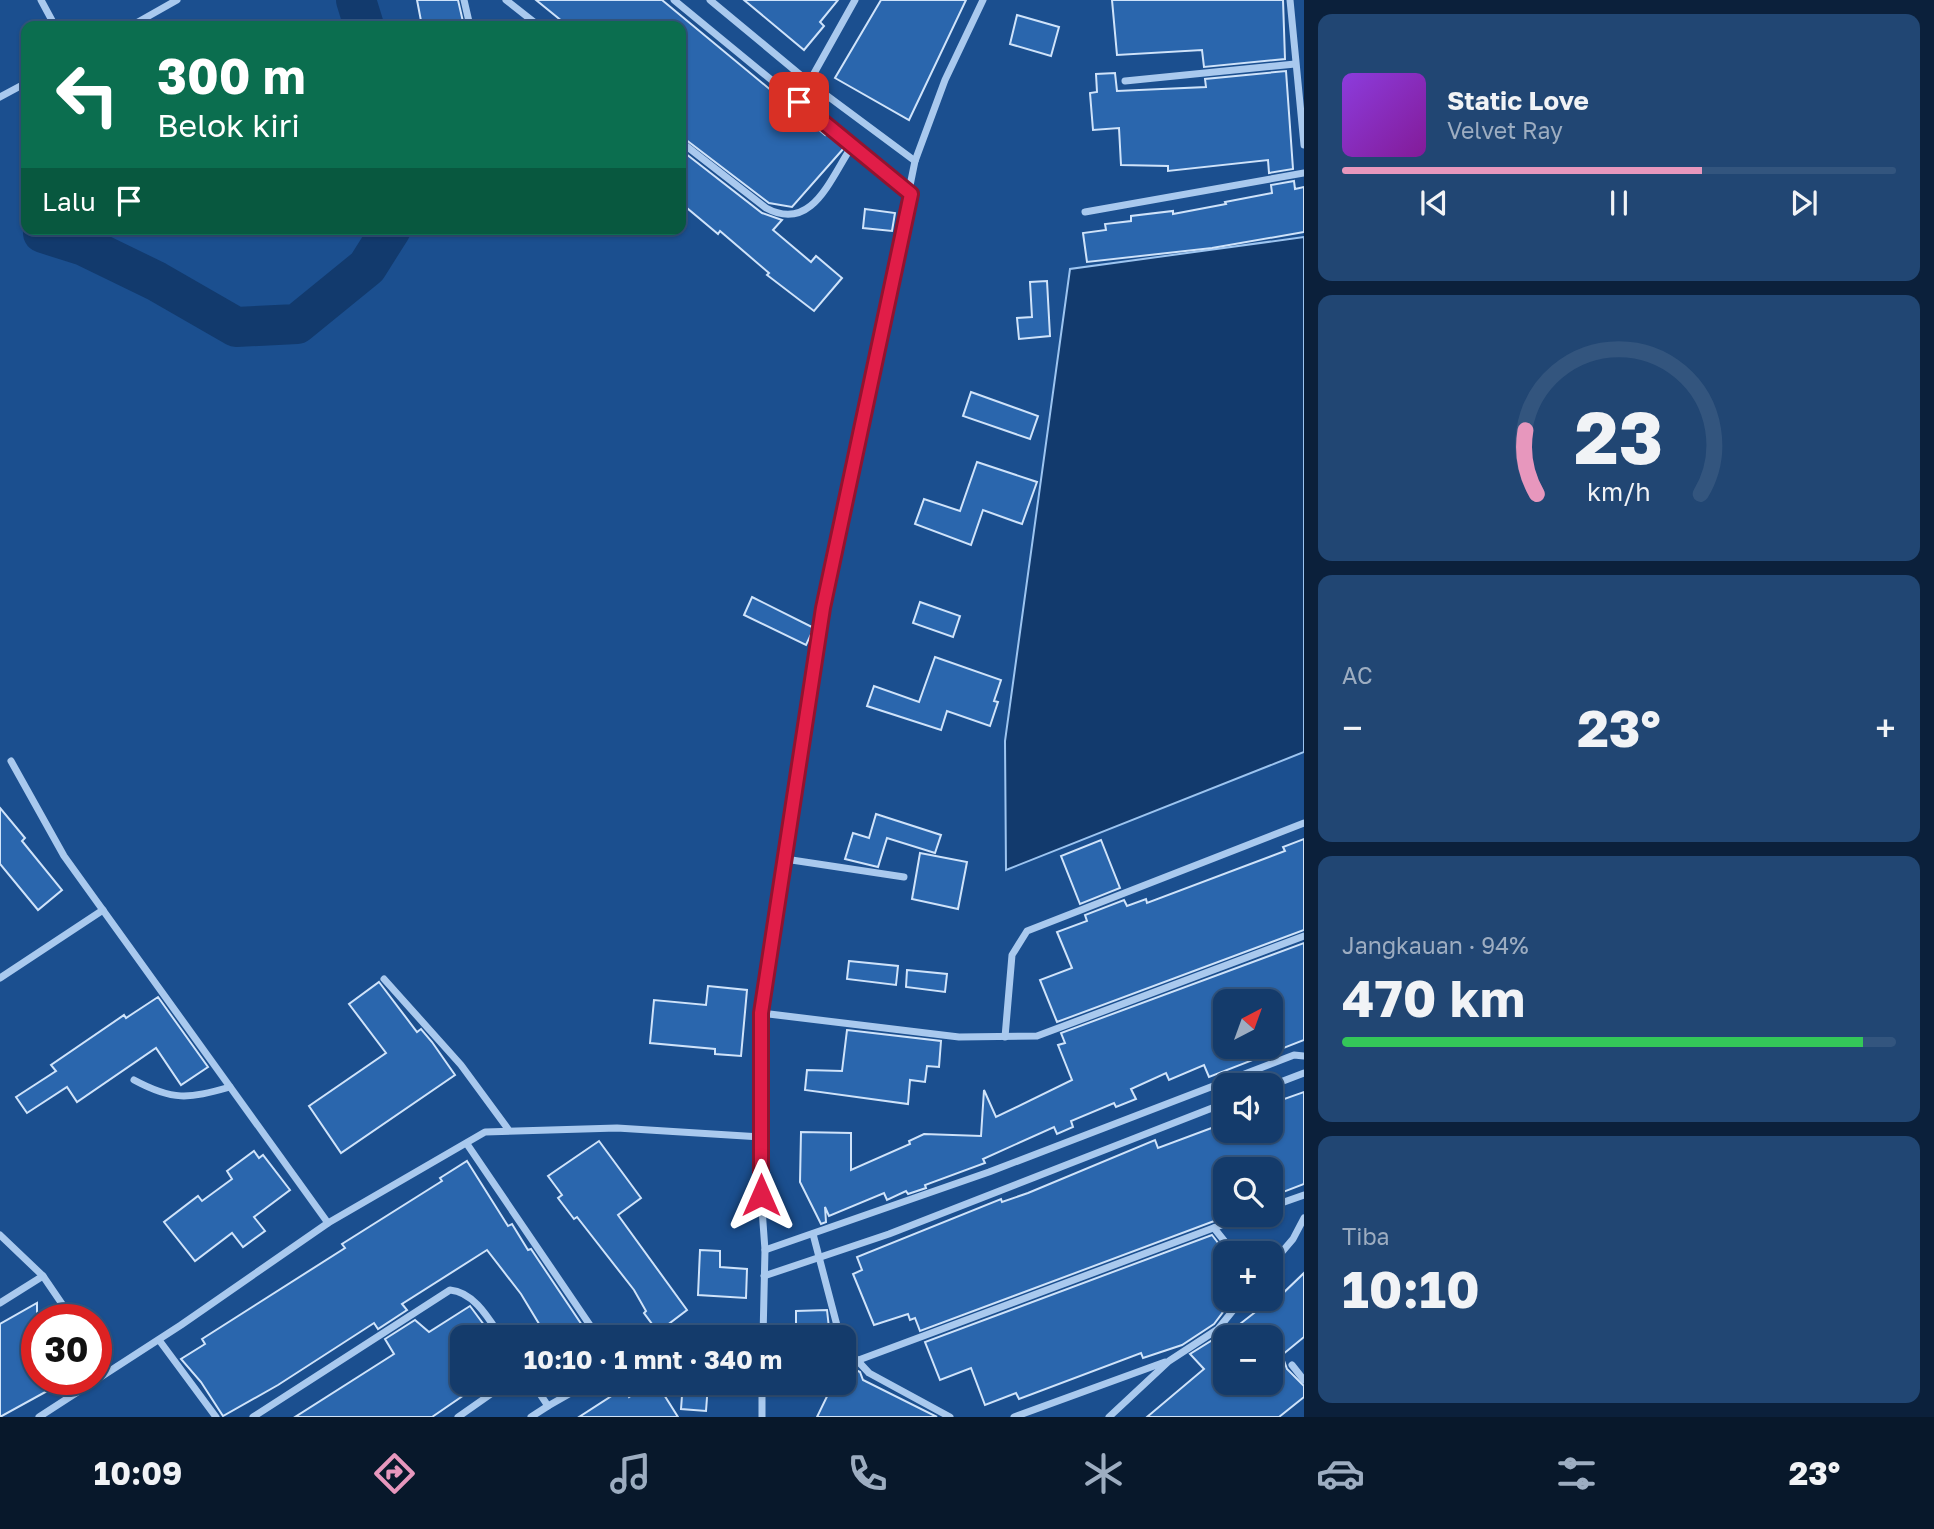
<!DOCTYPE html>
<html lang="id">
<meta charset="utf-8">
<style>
body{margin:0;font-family:"Golos Text",sans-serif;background:#214673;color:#f1f3f6;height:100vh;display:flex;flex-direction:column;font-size:26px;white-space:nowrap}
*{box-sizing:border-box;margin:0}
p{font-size:23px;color:#9dadc1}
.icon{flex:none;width:38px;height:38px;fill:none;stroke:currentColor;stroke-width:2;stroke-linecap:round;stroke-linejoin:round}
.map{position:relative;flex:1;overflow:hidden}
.details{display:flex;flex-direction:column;gap:14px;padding:14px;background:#0b203b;width:630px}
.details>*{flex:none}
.banner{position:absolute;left:21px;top:21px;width:665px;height:214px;border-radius:14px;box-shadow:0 2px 5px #0004,0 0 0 2px #33557e;background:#0b6e4f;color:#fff;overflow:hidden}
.needle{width:46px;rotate:41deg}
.fabs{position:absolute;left:1213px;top:989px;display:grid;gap:14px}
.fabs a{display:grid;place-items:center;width:70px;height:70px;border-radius:14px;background:#143b6b;box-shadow:0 2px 5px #0004,0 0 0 2px #33557e;font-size:35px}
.speed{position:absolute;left:21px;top:1304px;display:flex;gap:14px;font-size:35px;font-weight:700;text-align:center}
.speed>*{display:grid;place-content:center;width:91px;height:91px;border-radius:50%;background:#143b6b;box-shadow:0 2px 5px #0004,0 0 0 2px #33557e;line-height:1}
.speed .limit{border:10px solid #d22;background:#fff;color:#111}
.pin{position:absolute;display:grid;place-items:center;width:60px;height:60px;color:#fff;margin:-30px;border-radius:14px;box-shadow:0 4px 10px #0006}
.me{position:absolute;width:77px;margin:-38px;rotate:0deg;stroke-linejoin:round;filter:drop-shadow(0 0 5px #0008)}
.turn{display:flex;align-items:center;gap:24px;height:147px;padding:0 21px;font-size:32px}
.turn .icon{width:91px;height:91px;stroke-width:2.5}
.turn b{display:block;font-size:49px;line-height:60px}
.then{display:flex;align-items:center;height:66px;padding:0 21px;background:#0003;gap:14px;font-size:26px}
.big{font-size:52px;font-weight:700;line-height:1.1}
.details .card{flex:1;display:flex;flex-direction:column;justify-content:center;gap:10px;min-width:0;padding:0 24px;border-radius:14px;background:#214673}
.details .dial{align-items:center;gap:0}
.dial svg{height:182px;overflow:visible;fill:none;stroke:#33557e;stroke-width:7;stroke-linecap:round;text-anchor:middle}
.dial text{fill:#f1f3f6;stroke:none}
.song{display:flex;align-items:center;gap:21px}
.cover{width:84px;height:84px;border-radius:10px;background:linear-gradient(135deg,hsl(270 70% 55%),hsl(290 70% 35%))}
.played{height:7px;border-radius:4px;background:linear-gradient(90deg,#e797bd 65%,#33557e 65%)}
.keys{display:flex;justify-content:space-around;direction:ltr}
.heat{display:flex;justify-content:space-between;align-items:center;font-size:38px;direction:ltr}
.charge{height:10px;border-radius:5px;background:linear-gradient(90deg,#34c759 94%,#33557e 0)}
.trip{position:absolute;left:450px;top:1325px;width:406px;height:70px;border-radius:14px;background:#143b6b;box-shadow:0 2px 5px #0004,0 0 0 2px #33557e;font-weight:700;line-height:70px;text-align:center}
.tab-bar{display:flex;height:112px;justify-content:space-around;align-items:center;background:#08182b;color:#9dadc1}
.tab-bar .icon{width:49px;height:49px}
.tab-bar .on{color:#e797bd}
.tab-bar b{font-size:32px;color:#f1f3f6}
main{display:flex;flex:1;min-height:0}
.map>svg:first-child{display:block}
.water{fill:#123a6d;stroke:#9cc4f0;stroke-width:2}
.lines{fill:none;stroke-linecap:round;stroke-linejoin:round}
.river{stroke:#123a6d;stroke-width:40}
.building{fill:#2a66ad;stroke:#cfe3fa;stroke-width:2;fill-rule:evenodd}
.street{stroke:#a9c9ee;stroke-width:7}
.route-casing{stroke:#92132f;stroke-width:18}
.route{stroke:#e11d48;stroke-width:12}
</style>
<main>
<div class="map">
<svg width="1304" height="1417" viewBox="0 0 1304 1417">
<rect width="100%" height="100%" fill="#1b4f8f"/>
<path class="water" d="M 1304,237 L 1304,752 L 1006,870 L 1005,741 L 1070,269 Z"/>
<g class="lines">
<g class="river">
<path d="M 356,0 L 364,26"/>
<path d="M 43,233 L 84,246 L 156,281 L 236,327 L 297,324 L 367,267 L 391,229"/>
</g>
</g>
<g class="building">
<path d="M 417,0 L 458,0 L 464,26 L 422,26 Z"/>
<path d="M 536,0 L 662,0 L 825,135 L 826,133 L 844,148 L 792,207 L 769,203 L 681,136 L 681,26 L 568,26 Z"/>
<path d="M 744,0 L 838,0 L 820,22 L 824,26 L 804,50 Z"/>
<path d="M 881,0 L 966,0 L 909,120 L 835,78 Z"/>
<path d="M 1112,0 L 1283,0 L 1285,59 L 1204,67 L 1202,50 L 1117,55 Z"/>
<path d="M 1017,15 L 1059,27 L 1051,56 L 1010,44 Z"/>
<path d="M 1286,71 L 1293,169 L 1269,173 L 1268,160 L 1168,171 L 1168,166 L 1121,165 L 1119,128 L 1093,130 L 1090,93 L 1097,92 L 1096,74 L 1115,73 L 1117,91 L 1206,87 L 1205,79 Z"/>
<path d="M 681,150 L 762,213 L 782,220 L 773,230 L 811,262 L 816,256 L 842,278 L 814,311 L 767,275 L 769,273 L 720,231 L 718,234 L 681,203 Z"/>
<path d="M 1294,181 L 1295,189 L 1304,187 L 1304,232 L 1212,248 L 1087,262 L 1083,233 L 1106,230 L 1105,224 L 1131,221 L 1131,216 L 1173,211 L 1173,214 L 1226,204 L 1225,202 L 1272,193 L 1271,185 Z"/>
<path d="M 865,209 L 895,213 L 892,231 L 863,228 Z"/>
<path d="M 1047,281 L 1050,336 L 1019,339 L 1017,318 L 1032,317 L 1030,282 Z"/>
<path d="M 971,392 L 1038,416 L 1030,439 L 963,416 Z"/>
<path d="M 977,462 L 1037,482 L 1022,524 L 983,510 L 971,545 L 915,524 L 924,499 L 960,511 Z"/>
<path d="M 752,597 L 814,628 L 806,645 L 744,615 Z"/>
<path d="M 920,602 L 960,616 L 953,637 L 913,623 Z"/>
<path d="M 935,657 L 1001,680 L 994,701 L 998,702 L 990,726 L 947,711 L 941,730 L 867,706 L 874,686 L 919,702 Z"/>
<path d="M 0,808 L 25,838 L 22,841 L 62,890 L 38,910 L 0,864 Z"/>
<path d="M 876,814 L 941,835 L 935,853 L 887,838 L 878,867 L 845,859 L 853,833 L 869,838 Z"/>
<path d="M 1304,839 L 1304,930 L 1057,1022 L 1040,980 L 1072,968 L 1057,932 L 1087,921 L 1085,915 L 1124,900 L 1127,906 L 1146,899 L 1147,903 L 1285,851 L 1283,847 Z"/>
<path d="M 1101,840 L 1120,888 L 1080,904 L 1061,856 Z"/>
<path d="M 920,853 L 967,862 L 958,909 L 912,899 Z"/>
<path d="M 1304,943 L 1304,1040 L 1209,1077 L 1204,1065 L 1169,1080 L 1166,1073 L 1131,1089 L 1136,1099 L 1116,1107 L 1114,1103 L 1071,1121 L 1073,1127 L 1057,1134 L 1054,1127 L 983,1159 L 985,1163 L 925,1185 L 926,1188 L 908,1194 L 906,1191 L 887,1200 L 884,1193 L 829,1216 L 825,1207 L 826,1222 L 821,1224 L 800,1182 L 801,1132 L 851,1133 L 851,1170 L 910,1144 L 909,1141 L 924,1134 L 981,1136 L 984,1090 L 996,1117 L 1072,1080 L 1058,1045 L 1065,1043 L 1061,1033 ZM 1225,1001 L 1270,1001 L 1270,1046 L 1225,1046 Z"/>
<path d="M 849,961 L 898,966 L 896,985 L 847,979 Z"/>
<path d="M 907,970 L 947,974 L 945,992 L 906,987 Z"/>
<path d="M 379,982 L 417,1032 L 421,1029 L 432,1042 L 455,1075 L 341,1153 L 309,1106 L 386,1053 L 349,1004 Z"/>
<path d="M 708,986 L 747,990 L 741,1056 L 715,1054 L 715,1049 L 650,1043 L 654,1000 L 706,1005 Z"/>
<path d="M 158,997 L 208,1067 L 181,1085 L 156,1048 L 77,1102 L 67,1087 L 27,1113 L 16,1097 L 56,1071 L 51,1065 L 124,1015 L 126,1018 Z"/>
<path d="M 847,1030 L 941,1041 L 939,1067 L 927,1066 L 925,1082 L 910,1080 L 908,1104 L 805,1090 L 807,1070 L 842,1071 Z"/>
<path d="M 1304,1092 L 1304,1184 L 1270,1197 L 1270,1169 L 1225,1169 L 1225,1217 L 920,1331 L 915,1318 L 910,1320 L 908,1314 L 874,1325 L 853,1274 L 862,1270 L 857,1257 L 1001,1199 L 1002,1202 L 1028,1193 L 1155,1140 L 1158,1148 L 1225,1123 L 1225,1130 L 1270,1130 L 1270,1104 Z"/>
<path d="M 599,1141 L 641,1198 L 618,1215 L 687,1310 L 658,1332 L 644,1313 L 646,1311 L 634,1290 L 577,1217 L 574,1219 L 558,1198 L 562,1195 L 548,1176 Z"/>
<path d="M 254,1151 L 259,1158 L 263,1155 L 290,1190 L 254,1217 L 265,1231 L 243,1247 L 232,1233 L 195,1261 L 164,1222 L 198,1196 L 202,1201 L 232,1179 L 227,1171 Z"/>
<path d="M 467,1161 L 508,1226 L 512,1224 L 528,1250 L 531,1249 L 590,1337 L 547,1337 L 521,1294 L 487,1250 L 402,1304 L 407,1310 L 378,1329 L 374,1323 L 278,1385 L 223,1416 L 201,1382 L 181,1359 L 205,1344 L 202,1339 L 345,1248 L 342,1244 L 442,1181 L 440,1178 Z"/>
<path d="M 1212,1235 L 1225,1252 L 1225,1282 L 1213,1286 L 1223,1312 L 1214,1324 L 1182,1345 L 1143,1358 L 1141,1353 L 1019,1399 L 1016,1393 L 985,1405 L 971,1368 L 940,1380 L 925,1342 Z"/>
<path d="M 700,1250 L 720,1251 L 720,1267 L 747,1269 L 746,1298 L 698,1295 Z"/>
<path d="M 1304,1273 L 1304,1337 L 1282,1355 L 1287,1369 L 1304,1386 L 1304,1397 L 1279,1417 L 1147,1417 L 1204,1369 L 1190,1354 L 1222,1334 L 1229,1326 L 1231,1331 L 1277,1295 L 1279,1297 ZM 1225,1337 L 1270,1337 L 1270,1382 L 1225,1382 Z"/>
<path d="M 37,1303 L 37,1379 L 69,1379 L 0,1417 L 0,1324 Z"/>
<path d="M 470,1306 L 493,1337 L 462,1337 L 462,1382 L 483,1382 L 432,1417 L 295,1417 L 394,1354 L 385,1339 L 415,1320 L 429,1332 Z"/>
<path d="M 827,1310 L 830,1337 L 804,1337 L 804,1333 L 796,1333 L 796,1311 Z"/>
<path d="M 844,1364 L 860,1372 L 863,1380 L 937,1417 L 817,1417 L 834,1382 L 844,1382 Z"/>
<path d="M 651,1382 L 656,1382 L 678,1417 L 579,1417 L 624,1388 L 629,1397 Z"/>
<path d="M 683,1382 L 708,1384 L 706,1411 L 681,1409 Z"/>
</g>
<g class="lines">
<g class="street">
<path d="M 41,0 L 55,26"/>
<path d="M 464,0 L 470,26"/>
<path d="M 506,0 L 539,26"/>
<path d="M 674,0 L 910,194"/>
<path d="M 710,0 L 810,83 L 915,161"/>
<path d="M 1290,0 L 1304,145"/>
<path d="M 131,26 L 177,0"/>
<path d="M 1125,81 L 1295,64"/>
<path d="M 0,97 L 26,83"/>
<path d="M 798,102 L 855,0"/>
<path d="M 681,142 L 766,208 C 812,233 830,179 852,146"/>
<path d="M 1085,212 L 1304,173"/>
<path d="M 11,761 L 64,856 L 328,1223"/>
<path d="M 785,859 L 904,877"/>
<path d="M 0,978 L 103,910"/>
<path d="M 384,979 L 461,1065 L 508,1129"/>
<path d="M 761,1013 L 959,1037 L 1037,1036 L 1304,936"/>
<path d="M 1005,1037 L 1012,955 L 1027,931 L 1304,823"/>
<path d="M 134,1080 C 173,1101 188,1099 230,1087"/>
<path d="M 1270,1086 L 1304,1073"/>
<path d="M 467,1144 L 598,1337"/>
<path d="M 1270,1207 L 1304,1195"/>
<path d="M 1214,1228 L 1234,1253"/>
<path d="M 813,1234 L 840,1337"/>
<path d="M 0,1235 L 43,1276 L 73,1320"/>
<path d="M 765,1250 L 989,1172 L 1294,1055 L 1304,1056"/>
<path d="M 1270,1266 L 1293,1239 L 1304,1218"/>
<path d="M 764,1276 L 889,1234 L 1225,1103"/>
<path d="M 0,1303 L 43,1276"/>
<path d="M 763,1337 L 765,1250 L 761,1195 L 761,1013 L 820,627 L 915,161 L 945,80 L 983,0"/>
<path d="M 159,1340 L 216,1417"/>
<path d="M 844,1346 L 869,1373 L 950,1417"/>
<path d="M 96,1353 L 109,1371"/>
<path d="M 856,1361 L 1251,1214"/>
<path d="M 1292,1365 L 1304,1380"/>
<path d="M 532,1382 L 548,1406 L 590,1382"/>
<path d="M 728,1382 L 762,1391"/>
<path d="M 39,1417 L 181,1325 L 328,1223 L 485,1132 L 617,1128 L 761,1137"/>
<path d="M 253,1417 L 450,1290 C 474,1292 489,1319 501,1337"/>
<path d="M 458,1417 L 508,1382"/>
<path d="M 531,1417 L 548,1406"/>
<path d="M 762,1417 L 762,1382"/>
<path d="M 1014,1417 L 1165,1362"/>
<path d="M 1109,1417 L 1169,1361 L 1218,1329 L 1243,1298"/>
</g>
</g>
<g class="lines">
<g class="route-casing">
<path id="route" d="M 761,1195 L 761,1013 L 823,608 L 911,194 L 799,102"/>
</g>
<use href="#route" class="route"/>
</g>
</svg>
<div class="fabs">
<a><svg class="needle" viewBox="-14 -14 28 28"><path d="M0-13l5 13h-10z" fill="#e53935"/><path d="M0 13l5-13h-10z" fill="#9dadc1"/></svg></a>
<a><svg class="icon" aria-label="sound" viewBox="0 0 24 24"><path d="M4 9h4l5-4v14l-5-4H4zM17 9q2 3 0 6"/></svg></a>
<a><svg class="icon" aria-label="search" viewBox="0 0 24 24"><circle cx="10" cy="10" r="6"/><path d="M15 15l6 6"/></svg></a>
<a>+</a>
<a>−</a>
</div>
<div class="speed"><div class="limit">30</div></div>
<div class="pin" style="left:799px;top:102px;background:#d93025"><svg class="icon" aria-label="arrive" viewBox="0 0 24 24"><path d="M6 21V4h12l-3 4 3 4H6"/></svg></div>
<svg class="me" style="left:761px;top:1195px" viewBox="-20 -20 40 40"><path d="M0-17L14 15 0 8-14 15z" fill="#e11d48" stroke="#fff" stroke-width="4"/></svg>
<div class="trip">10:10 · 1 mnt · 340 m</div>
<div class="banner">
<div class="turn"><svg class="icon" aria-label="left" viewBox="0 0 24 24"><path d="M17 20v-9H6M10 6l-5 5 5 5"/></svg><div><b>300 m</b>Belok kiri</div></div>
<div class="then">Lalu<svg class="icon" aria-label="arrive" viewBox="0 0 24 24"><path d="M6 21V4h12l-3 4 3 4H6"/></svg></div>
</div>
</div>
<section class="details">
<div class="card">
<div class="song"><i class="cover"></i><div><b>Static Love</b><p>Velvet Ray</p></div></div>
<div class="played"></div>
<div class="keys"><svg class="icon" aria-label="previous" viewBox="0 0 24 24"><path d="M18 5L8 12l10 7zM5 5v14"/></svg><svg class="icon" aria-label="pause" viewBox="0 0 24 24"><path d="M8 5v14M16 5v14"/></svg><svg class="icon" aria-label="next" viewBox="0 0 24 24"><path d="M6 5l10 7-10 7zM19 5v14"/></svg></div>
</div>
<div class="card dial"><svg viewBox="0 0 100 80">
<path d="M14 69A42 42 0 1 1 86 69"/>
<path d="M14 69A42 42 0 0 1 9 41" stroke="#e797bd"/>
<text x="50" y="56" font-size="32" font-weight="700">23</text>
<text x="50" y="72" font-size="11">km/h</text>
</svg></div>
<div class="card"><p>AC</p>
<div class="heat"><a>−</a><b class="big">23°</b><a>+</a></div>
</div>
<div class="card"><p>Jangkauan · 94%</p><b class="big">470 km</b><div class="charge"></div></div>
<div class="card"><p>Tiba</p><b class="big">10:10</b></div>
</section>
</main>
<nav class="tab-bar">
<b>10:09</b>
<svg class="icon on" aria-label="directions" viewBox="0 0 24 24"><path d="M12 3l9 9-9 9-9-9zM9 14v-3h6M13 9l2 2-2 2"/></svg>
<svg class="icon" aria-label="music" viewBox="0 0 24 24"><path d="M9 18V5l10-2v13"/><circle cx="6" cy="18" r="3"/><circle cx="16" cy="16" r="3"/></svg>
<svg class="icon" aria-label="phone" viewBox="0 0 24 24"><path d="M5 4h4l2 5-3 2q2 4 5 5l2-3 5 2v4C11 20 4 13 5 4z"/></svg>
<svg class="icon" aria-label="climate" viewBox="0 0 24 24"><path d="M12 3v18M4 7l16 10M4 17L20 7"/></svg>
<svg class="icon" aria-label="car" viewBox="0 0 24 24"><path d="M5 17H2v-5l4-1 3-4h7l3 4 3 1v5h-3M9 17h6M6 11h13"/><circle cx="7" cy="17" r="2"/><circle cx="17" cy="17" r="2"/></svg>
<svg class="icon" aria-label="filters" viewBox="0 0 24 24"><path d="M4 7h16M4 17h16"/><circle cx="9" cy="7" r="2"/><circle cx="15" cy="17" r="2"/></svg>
<b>23°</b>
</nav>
